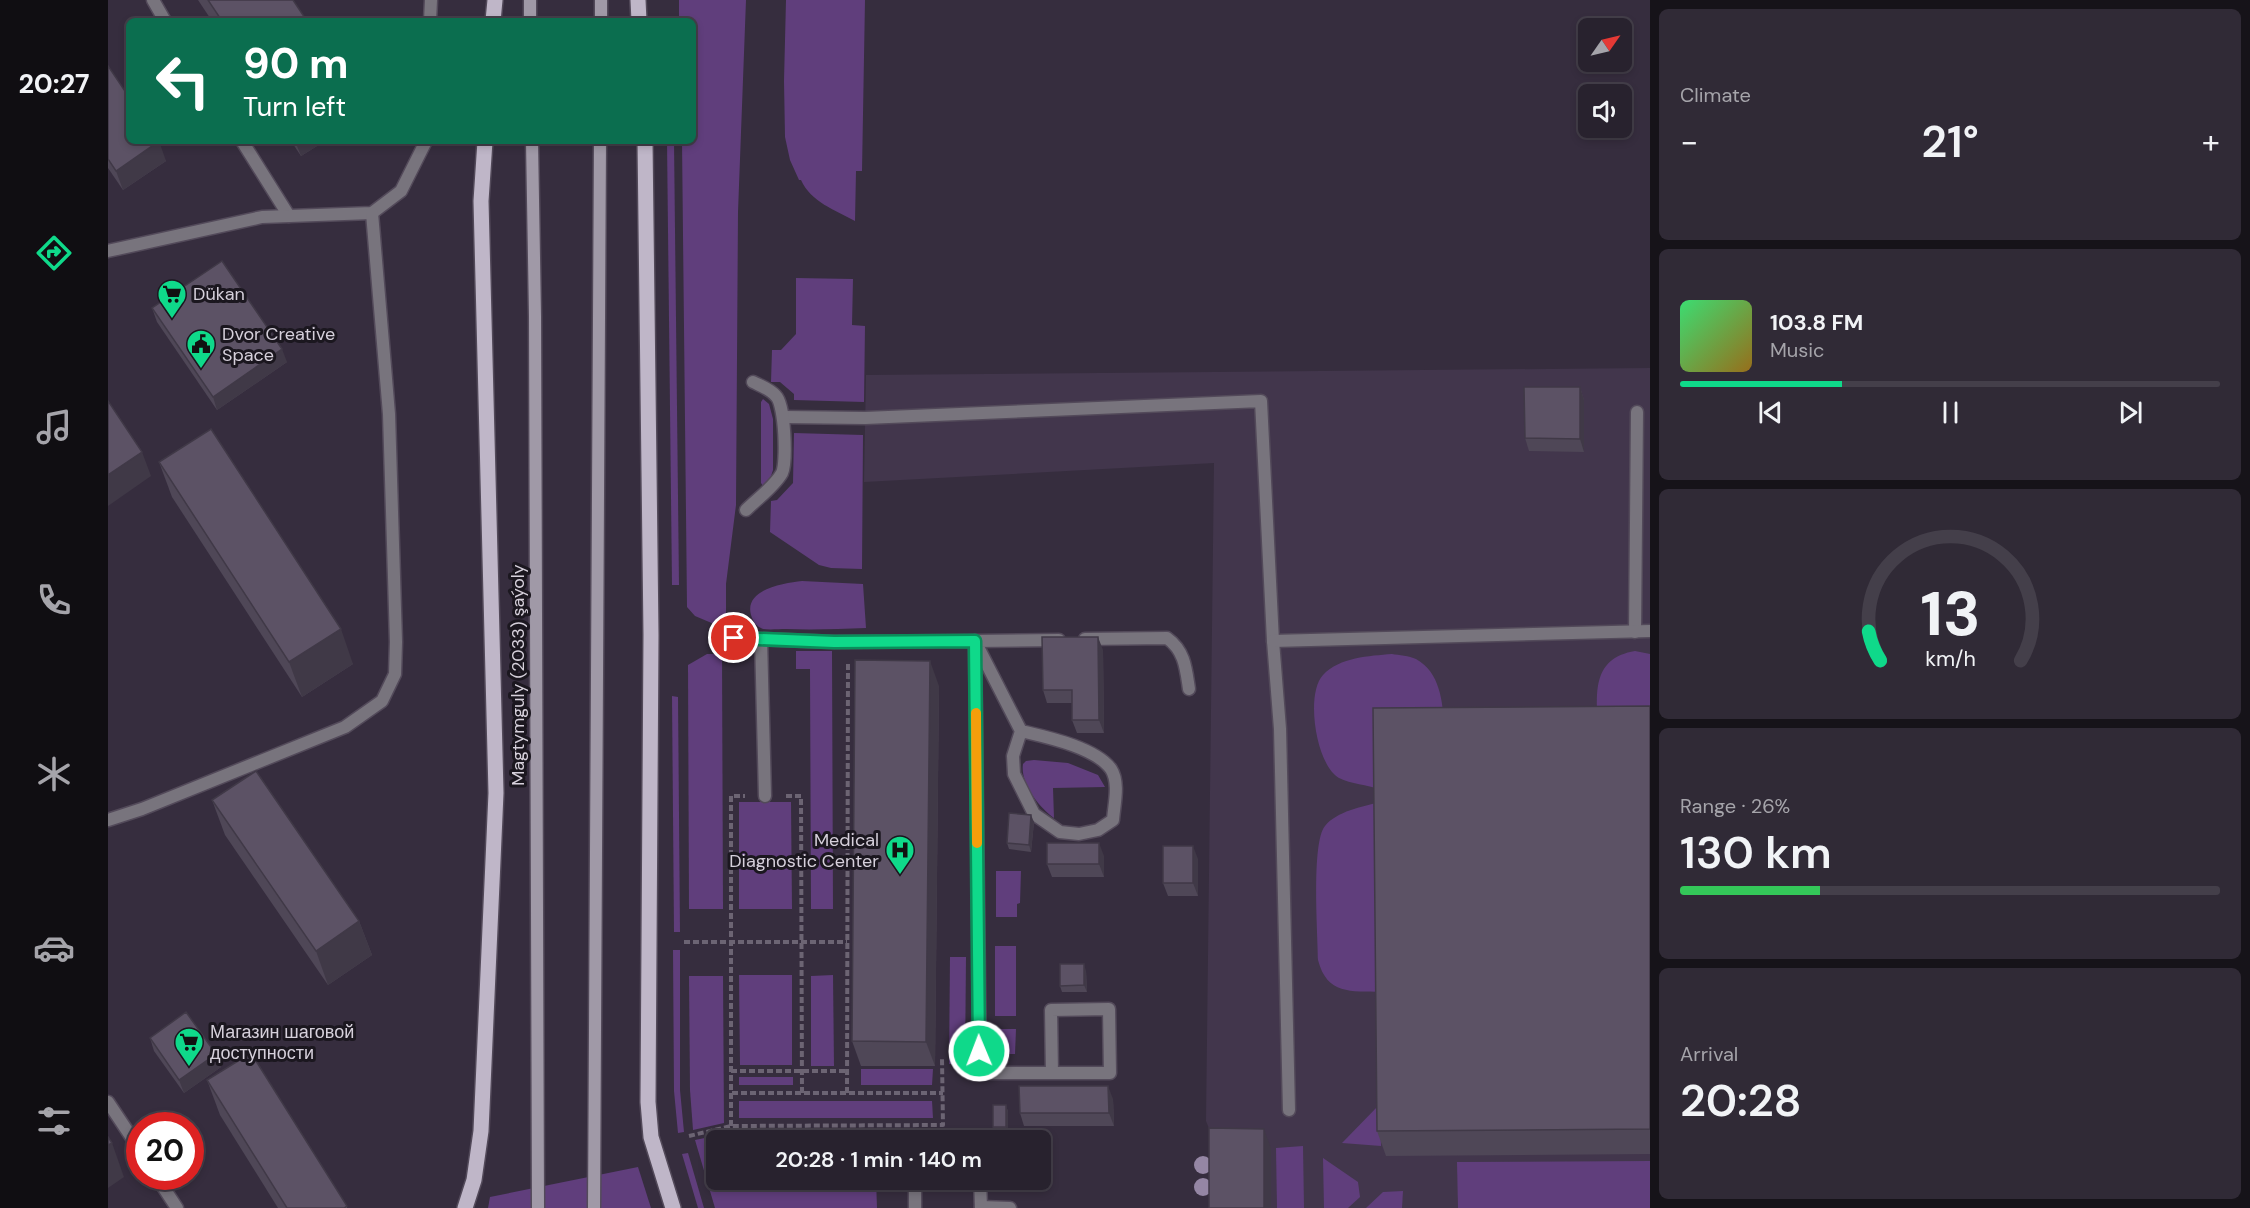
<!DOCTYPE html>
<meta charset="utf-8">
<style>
body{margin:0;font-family:"DM Sans",sans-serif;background:#302a36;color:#f1f3f6;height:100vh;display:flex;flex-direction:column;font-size:22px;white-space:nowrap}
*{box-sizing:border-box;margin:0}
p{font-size:20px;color:#a5a4aa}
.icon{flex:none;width:33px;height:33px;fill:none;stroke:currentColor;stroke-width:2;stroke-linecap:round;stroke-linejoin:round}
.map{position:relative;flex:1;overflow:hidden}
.sheet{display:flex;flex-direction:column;gap:9px;padding:9px;background:#161319;width:600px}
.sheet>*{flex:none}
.hud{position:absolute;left:18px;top:18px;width:570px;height:126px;border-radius:9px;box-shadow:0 3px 9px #0003,0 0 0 2px #443f4a;background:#0b6e4f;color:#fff;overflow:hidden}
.needle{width:39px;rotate:56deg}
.controls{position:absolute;left:1470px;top:18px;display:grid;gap:12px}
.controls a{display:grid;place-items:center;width:54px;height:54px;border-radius:9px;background:#28222e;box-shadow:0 3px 9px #0003,0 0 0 2px #443f4a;font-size:30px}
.speed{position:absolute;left:18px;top:1112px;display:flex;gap:12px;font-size:30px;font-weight:700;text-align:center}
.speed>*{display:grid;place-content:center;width:78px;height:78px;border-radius:50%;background:#28222e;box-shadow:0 3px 9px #0003,0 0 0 2px #443f4a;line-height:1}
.speed .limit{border:9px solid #d22;background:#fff;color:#111}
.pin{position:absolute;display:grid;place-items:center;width:51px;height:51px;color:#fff;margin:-26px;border:3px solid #fff;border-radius:50%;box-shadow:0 2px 6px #0007}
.me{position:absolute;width:66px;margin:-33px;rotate:359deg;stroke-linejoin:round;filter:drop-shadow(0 0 4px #0008)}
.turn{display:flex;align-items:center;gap:21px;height:126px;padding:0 18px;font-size:27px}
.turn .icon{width:78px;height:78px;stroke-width:2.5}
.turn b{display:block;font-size:42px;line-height:51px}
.big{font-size:45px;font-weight:600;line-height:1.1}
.sheet .widget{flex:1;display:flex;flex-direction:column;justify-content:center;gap:9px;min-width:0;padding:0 21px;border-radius:9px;background:#302a36}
.sheet .dial{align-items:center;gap:0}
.dial svg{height:156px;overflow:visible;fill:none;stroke:#443f4a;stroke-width:7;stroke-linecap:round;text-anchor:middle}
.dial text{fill:#f1f3f6;stroke:none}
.song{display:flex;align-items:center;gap:18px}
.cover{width:72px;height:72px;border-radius:9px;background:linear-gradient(135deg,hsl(140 70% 55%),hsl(40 70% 35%))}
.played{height:6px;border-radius:3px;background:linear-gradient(90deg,#0fd98a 30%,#443f4a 30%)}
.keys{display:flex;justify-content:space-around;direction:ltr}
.heat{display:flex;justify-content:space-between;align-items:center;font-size:33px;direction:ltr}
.charge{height:9px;border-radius:4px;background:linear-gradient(90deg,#34c759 26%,#443f4a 0)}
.trip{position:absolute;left:598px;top:1130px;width:345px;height:60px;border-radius:9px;background:#28222e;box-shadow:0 3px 9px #0003,0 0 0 2px #443f4a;font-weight:600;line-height:60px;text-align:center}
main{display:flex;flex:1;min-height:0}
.menu{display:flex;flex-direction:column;width:108px;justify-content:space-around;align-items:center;background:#100e12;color:#a5a4aa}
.menu .icon{width:42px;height:42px}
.menu .selected{color:#0fd98a}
.menu b{font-size:27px;color:#f1f3f6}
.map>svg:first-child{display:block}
.built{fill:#42364c}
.green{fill:#603e7c}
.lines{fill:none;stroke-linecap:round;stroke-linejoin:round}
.service-casing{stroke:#534a5a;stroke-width:15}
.minor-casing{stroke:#534a5a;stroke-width:15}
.secondary-casing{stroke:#534a5a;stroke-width:15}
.primary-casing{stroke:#534a5a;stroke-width:18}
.path{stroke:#6c6473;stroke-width:4;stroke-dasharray:6 3;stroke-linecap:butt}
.service{stroke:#78747d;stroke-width:12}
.minor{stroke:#78747d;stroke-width:12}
.secondary{stroke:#a099a7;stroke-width:12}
.primary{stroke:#bfb6c8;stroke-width:15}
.tree{fill:#9586a4}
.wall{fill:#4f4757}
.shaded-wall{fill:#403947}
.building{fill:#5c5265;stroke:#403947;stroke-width:1.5}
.route-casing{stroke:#0a8d5a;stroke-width:15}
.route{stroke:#0fd98a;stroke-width:10}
.slow{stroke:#f59e0b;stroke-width:10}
.labels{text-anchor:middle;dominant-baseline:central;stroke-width:6;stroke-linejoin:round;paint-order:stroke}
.poi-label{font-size:18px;fill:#d6d0db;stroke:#1b171f;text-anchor:start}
.street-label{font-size:18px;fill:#d6d0db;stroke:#1b171f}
</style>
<main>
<nav class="menu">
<b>20:27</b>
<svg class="icon selected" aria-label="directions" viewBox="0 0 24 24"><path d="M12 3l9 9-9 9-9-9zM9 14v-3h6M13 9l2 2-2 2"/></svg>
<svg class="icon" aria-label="music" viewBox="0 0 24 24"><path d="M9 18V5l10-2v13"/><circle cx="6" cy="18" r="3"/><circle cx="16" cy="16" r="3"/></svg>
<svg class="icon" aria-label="phone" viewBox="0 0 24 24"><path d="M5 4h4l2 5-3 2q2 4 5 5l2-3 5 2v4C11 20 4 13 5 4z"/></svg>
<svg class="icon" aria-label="climate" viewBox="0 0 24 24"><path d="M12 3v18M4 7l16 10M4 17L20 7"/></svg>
<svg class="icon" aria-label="car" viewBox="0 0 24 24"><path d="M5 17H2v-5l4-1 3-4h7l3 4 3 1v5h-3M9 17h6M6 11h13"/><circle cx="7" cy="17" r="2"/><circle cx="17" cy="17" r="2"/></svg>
<svg class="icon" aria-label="filters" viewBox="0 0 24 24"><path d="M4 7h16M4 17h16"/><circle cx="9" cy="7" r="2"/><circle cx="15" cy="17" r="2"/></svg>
</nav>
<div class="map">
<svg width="1542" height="1208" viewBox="0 0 1542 1208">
<rect width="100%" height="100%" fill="#362d3e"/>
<path class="built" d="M 1542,368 L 1542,1208 L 1107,1208 L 1108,1146 L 1098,1121 L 1106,463 L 756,482 L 758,375 Z"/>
<g class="green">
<path d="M 571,0 L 638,0 L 630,212 L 628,505 L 618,584 L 618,615 L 615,620 L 606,624 L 587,616 L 579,607 L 574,141 L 585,141 L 585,21 L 571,21 Z"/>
<path d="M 678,0 L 757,0 L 754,171 L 748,171 L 747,221 C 727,210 703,202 693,180 L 691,180 L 682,160 L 677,137 L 676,81 Z"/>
<path d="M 559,141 L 566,141 L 571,585 L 564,585 Z"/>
<path d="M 688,278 L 745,279 L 744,325 L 757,326 L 756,402 L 686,400 L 686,394 L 672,382 L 663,382 L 664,350 L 673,350 L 688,334 Z"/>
<path d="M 655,399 L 661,404 L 665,419 L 665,470 L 661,482 L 655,486 L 653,483 L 653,402 Z"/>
<path d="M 686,433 L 755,435 L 754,569 L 723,568 L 711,565 L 662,532 L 663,501 L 669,500 L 685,483 Z"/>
<path d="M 694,581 L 755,584 L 758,628 C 731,629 705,630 678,629 C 671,629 662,630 655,629 C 649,627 645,622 643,615 C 636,589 676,583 694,581 Z"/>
<path d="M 688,651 L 724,651 L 725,909 L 703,909 L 702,669 L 688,669 Z"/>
<path d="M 1527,651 L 1542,654 L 1542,724 L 1490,725 C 1488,691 1485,658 1527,651 Z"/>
<path d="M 599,654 L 614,654 L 615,909 L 581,909 L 580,665 Z"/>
<path d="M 1284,654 C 1291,655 1301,656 1308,659 C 1332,672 1335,702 1336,726 L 1272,789 C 1259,785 1243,784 1231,778 C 1208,765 1197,694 1215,675 C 1232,657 1261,656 1284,654 Z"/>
<path d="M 564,696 L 570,697 L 572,932 L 566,932 Z"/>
<path d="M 926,760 L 960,763 L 990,775 L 997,787 L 945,788 L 946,818 C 931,807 912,783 915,764 L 918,761 Z"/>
<path d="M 631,802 L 683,802 L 684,909 L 631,909 Z"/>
<path d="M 1272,802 L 1273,992 C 1243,991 1219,995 1210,960 C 1210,934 1203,843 1217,826 C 1229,811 1254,807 1272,802 Z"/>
<path d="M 888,871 L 913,871 L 912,903 L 909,904 L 909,917 L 888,917 Z"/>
<rect x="887" y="946" width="21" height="70"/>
<path d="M 565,950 L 572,950 L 572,1090 L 576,1132 L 570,1133 L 566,1091 Z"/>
<path d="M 842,957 L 858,957 L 857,1064 L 841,1064 Z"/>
<path d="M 631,975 L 684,975 L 684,1065 L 632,1065 Z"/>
<path d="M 725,975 L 726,1066 L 703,1066 L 703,976 Z"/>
<path d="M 581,976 L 615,976 L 616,1123 L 585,1130 L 582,1090 Z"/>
<path d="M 887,1029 L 908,1029 L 907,1054 L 886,1054 Z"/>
<path d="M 753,1069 L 825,1069 L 824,1085 L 753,1085 Z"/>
<rect x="631" y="1077" width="54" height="8"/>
<path d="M 631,1101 L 824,1101 L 825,1118 L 631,1118 Z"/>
<path d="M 1272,1104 L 1273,1146 L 1234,1143 Z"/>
<path d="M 616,1134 L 768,1134 L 768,1140 L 609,1140 L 609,1179 L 768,1179 L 769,1208 L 607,1208 L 587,1140 Z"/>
<path d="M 1195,1146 L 1196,1208 L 1169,1208 L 1168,1148 Z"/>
<path d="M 580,1153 L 596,1208 L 590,1208 L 574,1154 Z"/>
<path d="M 1215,1158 L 1250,1182 L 1252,1197 L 1240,1208 L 1216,1208 Z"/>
<path d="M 1542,1161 L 1542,1208 L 1350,1208 L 1349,1162 Z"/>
<path d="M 530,1167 L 543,1208 L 380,1208 L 382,1197 Z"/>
<path d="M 1295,1191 L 1294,1208 L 1258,1208 L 1275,1192 Z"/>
</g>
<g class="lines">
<g class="service-casing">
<g id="service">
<path d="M 45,0 L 57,21"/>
<path d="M 134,141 L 181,216"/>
<path d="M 0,251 L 154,217 L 264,213 L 293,191 L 318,141"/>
<path d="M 676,417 L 757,418 L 1153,401 L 1165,641 L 1172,729 L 1181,1110"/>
<path d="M 638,510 C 649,499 666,487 674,473 C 679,462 677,405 668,396 C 662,389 653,386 645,382"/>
<path d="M 1527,632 L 1529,412"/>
<path d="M 626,638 L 726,642 L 867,641 L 872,1073 L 1002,1073 L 1001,1009 L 943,1010 L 944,1073"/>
<path d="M 653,639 L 657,796"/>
<path d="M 977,639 L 1059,638 C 1077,651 1078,669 1081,689"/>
<path d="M 1165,641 L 1542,631"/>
<path d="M 913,731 C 938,737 987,747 1003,769 C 1012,783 1006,805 1005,820 L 990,830 L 971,834 L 952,832 L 926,814 L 906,774 L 905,756 L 913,731 L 867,641 L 951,640"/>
<path d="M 0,820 L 34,809 L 237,727 L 274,701 L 287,674 L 288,642 L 281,414 L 264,213"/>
<path d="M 0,1102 L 32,1150"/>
<path d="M 48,1176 L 69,1208"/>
<path d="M 872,1179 L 873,1208"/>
<path d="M 873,1207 L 902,1208"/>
<path d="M 807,1208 L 807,1179"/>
</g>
</g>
<g class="minor-casing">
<path id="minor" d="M 322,21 L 323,0"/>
</g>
<g class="secondary-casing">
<g id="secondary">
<path d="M 422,0 L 422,21"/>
<path d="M 493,21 L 493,0"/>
<path d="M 424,141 L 427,316 L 430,1208"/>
<path d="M 486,1208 L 492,141"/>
</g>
</g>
<g class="primary-casing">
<g id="primary">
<path d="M 530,0 L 531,21"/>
<path d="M 385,21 L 387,0"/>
<path d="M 537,141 L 543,635 L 540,1102 L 543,1137 L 565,1208"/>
<path d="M 357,1208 L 366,1180 L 373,1131 L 388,793 L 373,201 L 377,141"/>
</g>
</g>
<g class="path">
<path d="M 678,796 L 693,796 L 694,1093"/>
<path d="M 576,942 L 739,942"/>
<path d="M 623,1071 L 739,1071"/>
<path d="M 624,1093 L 835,1093"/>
<path d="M 739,1093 L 740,662"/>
<path d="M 623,1126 L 623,796 L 637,796"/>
<path d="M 581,1136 L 623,1126 L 835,1125 L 834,1058"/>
</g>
<use href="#service" class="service"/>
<use href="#minor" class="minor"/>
<use href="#secondary" class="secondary"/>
<use href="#primary" class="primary"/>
</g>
<g class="tree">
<circle cx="1095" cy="1165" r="9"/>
<circle cx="1095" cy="1187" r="9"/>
</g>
<g class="wall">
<path d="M 90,0 L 185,0 L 199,21 L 104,21 Z"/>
<path d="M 0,66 L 58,161 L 15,190 L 0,168 Z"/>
<path d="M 183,141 L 217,141 L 193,156 Z"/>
<path d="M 44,308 L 179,362 L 109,410 L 49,322 Z"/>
<path d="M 1472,387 L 1476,400 L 1476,452 L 1421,451 L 1417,438 Z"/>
<path d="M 51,462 L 245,664 L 194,697 L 64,497 Z"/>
<path d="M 995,650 L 996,733 L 969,733 L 964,720 L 964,703 L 939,703 L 935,690 Z"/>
<path d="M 831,686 L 827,1066 L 753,1066 L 744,1041 Z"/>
<path d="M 1542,706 L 1542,1154 L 1278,1156 L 1269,1131 Z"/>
<path d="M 104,800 L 251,921 L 264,955 L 220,985 L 117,835 Z"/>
<path d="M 926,822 L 923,852 L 901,849 L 899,843 Z"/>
<path d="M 996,856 L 996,877 L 944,877 L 939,864 Z"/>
<path d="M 1090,859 L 1090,896 L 1060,896 L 1055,883 Z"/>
<path d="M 978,971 L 979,992 L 954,992 L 952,986 Z"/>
<path d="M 42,1038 L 113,1067 L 76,1093 L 46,1051 Z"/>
<path d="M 99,1080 L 239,1206 L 239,1208 L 170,1208 L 112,1115 Z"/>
<path d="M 1005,1099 L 1006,1126 L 916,1126 L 912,1113 Z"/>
<path d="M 898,1105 L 900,1112 L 900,1134 L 887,1134 L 885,1127 Z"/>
</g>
<g class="shaded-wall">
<path d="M 51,141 L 58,161 L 15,190 L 8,171 Z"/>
<path d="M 187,141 L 217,141 L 193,156 Z"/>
<path d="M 174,349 L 179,362 L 109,410 L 105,397 Z"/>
<path d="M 1472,387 L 1476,400 L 1476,452 L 1472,439 Z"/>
<path d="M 34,452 L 43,476 L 0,506 L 0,475 Z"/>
<path d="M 233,629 L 245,664 L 194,697 L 181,662 Z"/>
<path d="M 990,637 L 995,650 L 996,733 L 991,720 Z"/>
<path d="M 822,661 L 831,686 L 827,1066 L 818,1042 Z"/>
<path d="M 923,815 L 926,822 L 923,852 L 921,845 Z"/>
<path d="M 991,843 L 996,856 L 996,877 L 991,864 Z"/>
<path d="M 1085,846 L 1090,859 L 1090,896 L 1085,883 Z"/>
<path d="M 251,921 L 264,955 L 220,985 L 208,951 Z"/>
<path d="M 976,964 L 978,971 L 979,992 L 976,985 Z"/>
<path d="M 108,1054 L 113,1067 L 76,1093 L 71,1080 Z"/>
<path d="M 1000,1086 L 1005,1099 L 1006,1126 L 1001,1113 Z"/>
<path d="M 898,1105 L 900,1112 L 900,1134 L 898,1127 Z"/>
<path d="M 1156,1129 L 1163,1148 L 1163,1208 L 1156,1208 Z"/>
<path d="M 4,1143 L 16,1177 L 0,1188 L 0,1145 Z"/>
</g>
<g class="building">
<path d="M 100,0 L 185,0 L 199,21 L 114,21 Z"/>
<path d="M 0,66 L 21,97 L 21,141 L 51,141 L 8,171 L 0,159 Z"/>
<path d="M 114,261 L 174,349 L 105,397 L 44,308 Z"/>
<path d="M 1416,387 L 1472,387 L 1472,439 L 1417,438 Z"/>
<path d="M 0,401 L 34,452 L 0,475 Z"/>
<path d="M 103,429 L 233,629 L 181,662 L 51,462 Z"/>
<path d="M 934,637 L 990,637 L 991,720 L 964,720 L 964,690 L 935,690 Z"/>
<path d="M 747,660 L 822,661 L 818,1042 L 744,1041 Z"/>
<path d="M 1542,706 L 1542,1129 L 1269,1131 L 1265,708 Z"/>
<path d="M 148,771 L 251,921 L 208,951 L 104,800 Z"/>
<path d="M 901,813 L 923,815 L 921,845 L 899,843 Z"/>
<rect x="939" y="843" width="52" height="21"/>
<rect x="1055" y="846" width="30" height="37"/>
<path d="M 952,964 L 976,964 L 976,985 L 952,986 Z"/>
<path d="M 78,1012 L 108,1054 L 71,1080 L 42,1038 Z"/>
<path d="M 143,1053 L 239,1206 L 236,1208 L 179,1208 L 99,1080 Z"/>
<path d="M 911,1086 L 1000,1086 L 1001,1113 L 912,1113 Z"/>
<rect x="885" y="1105" width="13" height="22"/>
<path d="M 1101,1128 L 1156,1129 L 1156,1208 L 1101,1208 Z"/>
<path d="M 0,1137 L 4,1143 L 0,1145 Z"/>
</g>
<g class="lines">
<g class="route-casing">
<path id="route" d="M 626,638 L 726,642 L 867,641 L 871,1051"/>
</g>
<use href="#route" class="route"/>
<path class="slow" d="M 868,713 L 869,843"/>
</g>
<defs>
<g id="supermarket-pin" transform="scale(1.5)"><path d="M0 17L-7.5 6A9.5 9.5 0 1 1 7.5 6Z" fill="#0fd98a" stroke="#1b171f"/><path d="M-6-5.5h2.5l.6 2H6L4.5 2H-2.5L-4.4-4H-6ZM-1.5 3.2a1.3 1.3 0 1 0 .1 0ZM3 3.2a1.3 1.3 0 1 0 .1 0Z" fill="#111"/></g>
<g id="civic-pin" transform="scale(1.5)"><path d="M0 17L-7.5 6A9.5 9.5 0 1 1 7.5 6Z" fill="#0fd98a" stroke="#1b171f"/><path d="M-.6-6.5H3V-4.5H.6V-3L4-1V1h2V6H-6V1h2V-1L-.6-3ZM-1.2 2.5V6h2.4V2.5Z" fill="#111"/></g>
<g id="hospital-pin" transform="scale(1.5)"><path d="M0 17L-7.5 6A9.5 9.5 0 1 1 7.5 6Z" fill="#0fd98a" stroke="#1b171f"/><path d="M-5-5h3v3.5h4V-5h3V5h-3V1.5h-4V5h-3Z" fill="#111"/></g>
</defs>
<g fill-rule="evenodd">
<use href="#supermarket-pin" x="64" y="294"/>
<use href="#civic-pin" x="93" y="344"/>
<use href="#hospital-pin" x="792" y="850"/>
<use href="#supermarket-pin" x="81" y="1042"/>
</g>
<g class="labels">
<g class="poi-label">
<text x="85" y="294">Dükan</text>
<text x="114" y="334">Dvor Creative<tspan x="114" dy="21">Space</tspan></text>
<text x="771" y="840" text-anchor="end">Medical<tspan x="771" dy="21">Diagnostic Center</tspan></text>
<text x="102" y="1032">Магазин шаговой<tspan x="102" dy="21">доступности</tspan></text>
</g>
<g class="street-label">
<text transform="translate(410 675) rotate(-90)">Magtymguly (2033) şaýoly</text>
</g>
</g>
</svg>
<div class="controls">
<a><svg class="needle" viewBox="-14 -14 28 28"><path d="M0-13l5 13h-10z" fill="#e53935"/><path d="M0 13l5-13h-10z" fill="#a5a4aa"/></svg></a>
<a><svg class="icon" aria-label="sound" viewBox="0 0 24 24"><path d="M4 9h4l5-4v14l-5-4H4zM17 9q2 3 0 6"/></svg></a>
</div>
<div class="speed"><div class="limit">20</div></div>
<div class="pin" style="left:626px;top:638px;background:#d93025"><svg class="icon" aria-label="arrive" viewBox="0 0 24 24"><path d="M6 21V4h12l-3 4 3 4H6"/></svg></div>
<svg class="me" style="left:871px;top:1051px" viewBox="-20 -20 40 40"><circle r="17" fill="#0fd98a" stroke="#fff" stroke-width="3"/><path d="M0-11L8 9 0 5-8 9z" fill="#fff"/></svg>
<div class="trip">20:28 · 1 min · 140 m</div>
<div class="hud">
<div class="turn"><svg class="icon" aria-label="left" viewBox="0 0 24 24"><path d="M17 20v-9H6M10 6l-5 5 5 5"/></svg><div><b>90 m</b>Turn left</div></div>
</div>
</div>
<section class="sheet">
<div class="widget"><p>Climate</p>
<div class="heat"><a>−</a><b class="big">21°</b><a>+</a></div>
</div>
<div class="widget">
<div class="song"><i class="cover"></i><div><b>103.8 FM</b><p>Music</p></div></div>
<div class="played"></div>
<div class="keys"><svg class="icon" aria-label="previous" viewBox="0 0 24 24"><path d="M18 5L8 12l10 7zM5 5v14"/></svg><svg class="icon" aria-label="pause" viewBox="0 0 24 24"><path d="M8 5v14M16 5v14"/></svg><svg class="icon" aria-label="next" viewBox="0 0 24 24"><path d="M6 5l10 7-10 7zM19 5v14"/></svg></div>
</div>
<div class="widget dial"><svg viewBox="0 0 100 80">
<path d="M14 69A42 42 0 1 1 86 69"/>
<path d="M14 69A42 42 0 0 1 8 54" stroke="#0fd98a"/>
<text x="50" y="56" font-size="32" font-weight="700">13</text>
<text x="50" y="72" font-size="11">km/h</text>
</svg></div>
<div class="widget"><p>Range · 26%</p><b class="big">130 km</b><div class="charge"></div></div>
<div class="widget"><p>Arrival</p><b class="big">20:28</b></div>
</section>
</main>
